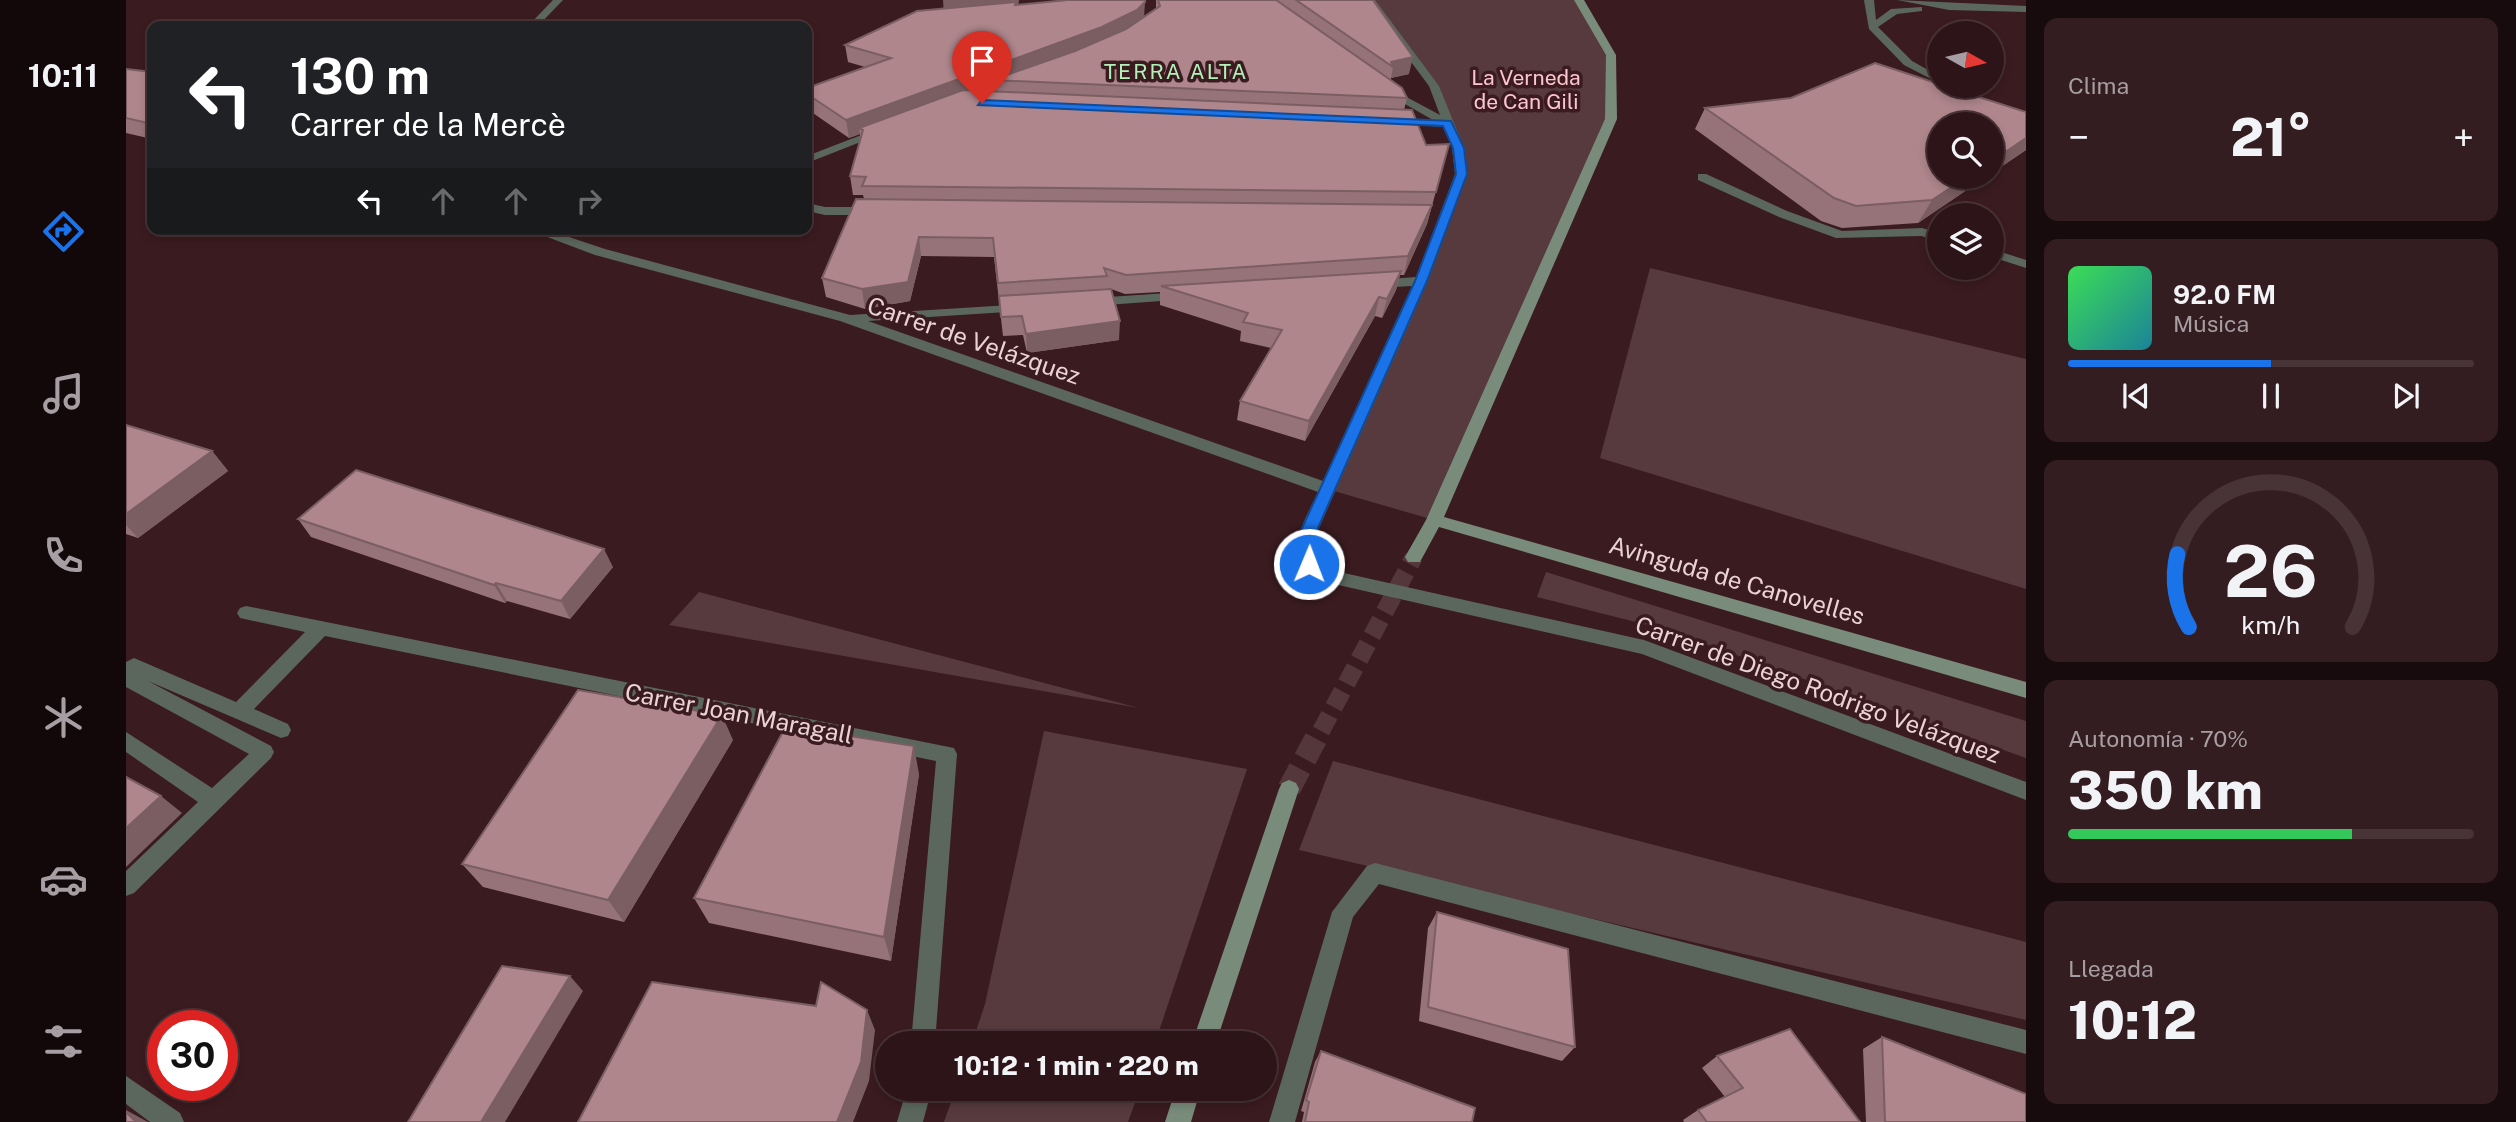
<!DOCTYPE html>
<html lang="es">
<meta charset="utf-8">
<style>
body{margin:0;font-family:"Public Sans",sans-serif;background:#341d21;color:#f1f3f6;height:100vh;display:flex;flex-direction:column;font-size:26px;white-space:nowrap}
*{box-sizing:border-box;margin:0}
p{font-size:23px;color:#a69ea2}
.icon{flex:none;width:38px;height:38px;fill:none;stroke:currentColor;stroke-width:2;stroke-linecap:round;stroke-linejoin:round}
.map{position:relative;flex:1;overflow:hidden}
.side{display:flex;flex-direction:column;gap:18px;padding:18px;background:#180b0d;width:490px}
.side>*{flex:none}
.top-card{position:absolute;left:21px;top:21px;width:665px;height:214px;border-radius:14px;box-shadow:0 4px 10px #0003,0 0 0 2px #483337;background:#202124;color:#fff;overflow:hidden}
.needle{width:46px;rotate:98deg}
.fabs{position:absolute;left:1801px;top:21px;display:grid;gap:14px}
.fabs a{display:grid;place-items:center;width:77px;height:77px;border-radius:50%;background:#2c1418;box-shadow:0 4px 10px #0003,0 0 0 2px #483337;font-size:35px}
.speed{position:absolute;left:21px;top:1010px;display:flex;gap:14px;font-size:35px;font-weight:700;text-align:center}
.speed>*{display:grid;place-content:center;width:91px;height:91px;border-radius:50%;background:#2c1418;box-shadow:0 4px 10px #0003,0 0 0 2px #483337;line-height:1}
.speed .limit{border:10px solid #d22;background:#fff;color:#111}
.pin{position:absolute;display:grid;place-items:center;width:60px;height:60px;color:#fff;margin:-72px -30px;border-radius:50% 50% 50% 0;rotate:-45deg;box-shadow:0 0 7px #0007}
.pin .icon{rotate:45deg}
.me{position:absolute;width:77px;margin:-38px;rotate:1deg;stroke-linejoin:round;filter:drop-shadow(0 0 5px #0008)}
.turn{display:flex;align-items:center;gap:24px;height:147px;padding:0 28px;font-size:32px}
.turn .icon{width:91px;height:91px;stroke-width:2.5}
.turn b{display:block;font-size:49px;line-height:60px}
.lanes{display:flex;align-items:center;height:66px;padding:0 28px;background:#0003;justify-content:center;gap:35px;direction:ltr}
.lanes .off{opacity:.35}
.big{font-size:52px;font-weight:800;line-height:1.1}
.side .card{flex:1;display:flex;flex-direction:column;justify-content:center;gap:10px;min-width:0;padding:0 24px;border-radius:14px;background:#341d21}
.side .dial{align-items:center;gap:0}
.dial svg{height:182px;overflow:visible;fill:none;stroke:#483337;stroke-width:7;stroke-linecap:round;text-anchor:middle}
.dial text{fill:#f1f3f6;stroke:none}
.song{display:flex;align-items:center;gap:21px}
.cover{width:84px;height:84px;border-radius:10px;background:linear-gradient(135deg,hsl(130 70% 55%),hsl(190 70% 35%))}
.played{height:7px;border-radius:4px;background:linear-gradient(90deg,#1a73e8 50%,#483337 50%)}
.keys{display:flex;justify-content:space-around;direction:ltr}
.heat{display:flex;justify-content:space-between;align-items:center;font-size:38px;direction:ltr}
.charge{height:10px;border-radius:5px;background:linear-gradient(90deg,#34c759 70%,#483337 0)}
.trip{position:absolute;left:749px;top:1031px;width:402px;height:70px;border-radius:35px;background:#2c1418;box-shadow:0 4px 10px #0003,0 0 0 2px #483337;font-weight:800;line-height:70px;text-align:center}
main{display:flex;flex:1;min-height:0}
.tabs{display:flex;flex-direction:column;width:126px;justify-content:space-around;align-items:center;background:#12080a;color:#a69ea2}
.tabs .icon{width:49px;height:49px}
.tabs .current{color:#1a73e8}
.tabs b{font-size:32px;color:#f1f3f6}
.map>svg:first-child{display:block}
.green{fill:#573a3e}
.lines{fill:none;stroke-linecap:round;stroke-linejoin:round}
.secondary-tunnel-far1{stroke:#54373b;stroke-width:18;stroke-dasharray:18 9;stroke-linecap:butt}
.secondary-tunnel{stroke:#54373b;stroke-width:23;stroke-dasharray:23 11;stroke-linecap:butt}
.street{fill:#5b675c;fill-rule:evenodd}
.secondary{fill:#798b7a;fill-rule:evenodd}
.wall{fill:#967378;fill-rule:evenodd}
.shaded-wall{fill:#7a5e61}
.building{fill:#ae868b;stroke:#7a5e61;stroke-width:2}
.route{fill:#1a73e8;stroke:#114b97;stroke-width:2}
.labels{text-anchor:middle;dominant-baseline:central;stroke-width:7;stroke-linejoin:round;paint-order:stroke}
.far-neighbourhood-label{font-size:21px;letter-spacing:2px;fill:#b2f1b8;stroke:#3a1b20}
.far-park-label{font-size:21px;fill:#fdc5cc;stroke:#3a1b20}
.street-label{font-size:24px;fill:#ead3d6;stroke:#3a1b20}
</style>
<main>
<nav class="tabs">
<b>10:11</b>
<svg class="icon current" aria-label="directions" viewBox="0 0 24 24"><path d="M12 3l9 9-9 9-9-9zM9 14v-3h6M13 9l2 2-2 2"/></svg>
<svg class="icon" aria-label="music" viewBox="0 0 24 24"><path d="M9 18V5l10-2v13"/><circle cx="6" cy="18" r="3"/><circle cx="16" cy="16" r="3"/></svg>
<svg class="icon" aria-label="phone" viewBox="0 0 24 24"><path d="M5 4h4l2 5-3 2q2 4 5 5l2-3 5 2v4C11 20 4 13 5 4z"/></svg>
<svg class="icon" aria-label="climate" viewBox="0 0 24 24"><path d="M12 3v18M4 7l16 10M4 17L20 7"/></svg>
<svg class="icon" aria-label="car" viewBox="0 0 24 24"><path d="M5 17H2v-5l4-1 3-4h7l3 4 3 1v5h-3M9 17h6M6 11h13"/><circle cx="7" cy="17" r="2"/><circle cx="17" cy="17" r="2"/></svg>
<svg class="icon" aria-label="filters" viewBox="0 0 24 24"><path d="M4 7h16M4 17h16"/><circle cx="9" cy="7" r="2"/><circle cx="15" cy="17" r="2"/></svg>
</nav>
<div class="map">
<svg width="1900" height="1122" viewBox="0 0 1900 1122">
<rect width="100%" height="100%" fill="#3a1b20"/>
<g class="green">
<path d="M 1243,0 L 1453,0 L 1485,55 L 1485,119 L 1308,520 L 1201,489 L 1335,174 L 1308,86 Z"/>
<path d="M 1524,268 L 1900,359 L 1900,589 L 1474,458 Z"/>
<path d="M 1420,572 L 1900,721 L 1900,758 L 1537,629 L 1411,597 Z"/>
<path d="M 573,592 L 1013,708 L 543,625 Z"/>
<path d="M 918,731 L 1121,769 L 1029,1043 L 846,1043 L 859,1004 Z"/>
<path d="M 1207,761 L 1900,942 L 1900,1020 L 1173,850 Z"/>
<path d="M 830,1088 L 1014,1088 L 1014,1089 L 1002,1122 L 818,1122 Z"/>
</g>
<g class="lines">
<path class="secondary-tunnel-far1" d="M 1195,731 L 1288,557"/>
<path class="secondary-tunnel" d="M 1163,789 L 1195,729"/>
<g class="street">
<path d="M 427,0 L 437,0 L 412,26 L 402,26 Z"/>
<path d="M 1239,0 L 1249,0 L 1313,86 L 1338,148 L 1341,174 L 1302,281 L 1189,537 L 1191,560 L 1218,573 L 1518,640 L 1900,782 L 1900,800 L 1516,654 L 1208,584 L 1177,569 C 1163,542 1181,516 1192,492 L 714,321 L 469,255 L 400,229 L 419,229 L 479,249 L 724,315 L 902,304 L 902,310 L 897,311 L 742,321 L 1197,481 L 1286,286 L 1250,288 L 1243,284 L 1250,280 L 1290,277 L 1329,174 L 1326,148 L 1318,127 L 1269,124 L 1263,121 L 1269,118 L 1307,120 L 1256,91 L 1255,89 L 1260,86 L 1314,115 L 1303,86 Z"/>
<path d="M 1738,0 L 1748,0 L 1750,20 L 1765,9 L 1796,7 L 1796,11 L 1771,14 L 1752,27 L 1786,61 L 1813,76 L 1813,83 L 1778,65 L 1743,29 Z"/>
<path d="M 1771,0 L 1900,6 L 1900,12 L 1823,10 Z"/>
<path d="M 756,127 L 760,128 L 760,132 L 681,163 L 681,156 Z"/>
<path d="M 1572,174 L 1580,174 L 1661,211 L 1716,231 L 1796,228 L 1813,233 L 1813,241 L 1795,236 L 1710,238 L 1653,217 L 1572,180 Z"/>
<path d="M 681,203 L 699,207 L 748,207 L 754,211 L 748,215 L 699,215 L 681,211 Z"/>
<path d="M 1866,249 L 1900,260 L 1900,268 L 1866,257 Z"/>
<path d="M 1057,292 L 1064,296 L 1062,299 L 967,306 L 960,302 L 967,298 Z"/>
<path d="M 120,606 L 828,748 L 831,754 L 809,1043 L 785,1043 L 810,761 L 199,636 L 128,709 L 162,724 L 165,730 L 162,736 L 155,738 L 22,681 L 145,746 L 148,752 L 145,758 L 8,893 L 0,896 L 0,871 L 72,802 L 0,752 L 0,732 L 86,788 L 123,754 L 0,687 L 0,662 L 8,658 L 15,661 L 110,702 L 179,632 L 114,618 L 111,613 L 114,608 Z"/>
<path d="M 1249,863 L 1900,1030 L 1900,1054 L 1253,884 L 1227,917 L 1169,1122 L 1143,1122 L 1206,912 L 1241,866 Z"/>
<path d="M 0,1076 L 54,1113 L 58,1122 L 24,1122 L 0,1104 Z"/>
<path d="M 781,1088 L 806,1088 L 797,1122 L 771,1122 Z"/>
</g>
<g class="secondary">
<path d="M 1448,0 L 1458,0 L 1490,55 L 1491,119 L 1318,517 L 1900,682 L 1900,698 L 1313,527 L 1294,562 L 1282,562 L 1279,557 L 1300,520 L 1479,119 L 1480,55 Z"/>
<path d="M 1163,780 L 1170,783 L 1173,789 L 1090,1043 L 1066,1043 L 1153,789 L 1156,783 Z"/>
<path d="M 1050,1088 L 1075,1088 L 1065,1122 L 1039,1122 Z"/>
</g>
</g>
<g class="wall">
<path d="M 1030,0 L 1247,0 L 1283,74 L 1265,78 L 1265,80 L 1281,98 L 1278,110 L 1300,145 L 1323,144 L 1301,224 L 1278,275 L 1274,275 L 1270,290 L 1256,318 L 1249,316 L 1179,441 L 1111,420 L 1114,401 L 1145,348 L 1114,341 L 1115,331 L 1034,305 L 1034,292 L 999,294 L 985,289 L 993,340 L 901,353 L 897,335 L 877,336 L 868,257 L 795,256 L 784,301 L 739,309 L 700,297 L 696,278 L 738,199 L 737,195 L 727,195 L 724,176 L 734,139 L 734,134 L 723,138 L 681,109 L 681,88 L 739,67 L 722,62 L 719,45 L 892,5 L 1018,16 L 1030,8 ZM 866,84 L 866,91 L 849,91 Z"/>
<path d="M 1749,63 L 1813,84 L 1813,86 L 1818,86 L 1900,112 L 1900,150 L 1866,173 L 1866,124 L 1813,124 L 1813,177 L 1860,177 L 1792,223 L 1716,228 L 1695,221 L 1569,129 L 1579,108 L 1665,98 Z"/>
<path d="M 0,69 L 26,72 L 26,139 L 0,133 Z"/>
<path d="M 0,425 L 86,451 L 102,471 L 12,538 L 0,534 Z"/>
<path d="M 172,519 L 487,567 L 444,619 L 381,601 L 379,603 L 185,537 Z"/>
<path d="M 607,740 L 498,922 L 357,887 L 336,864 Z"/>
<path d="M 793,774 L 765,961 L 583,923 L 568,898 Z"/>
<path d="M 1311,912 L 1449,1047 L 1436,1061 L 1293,1021 L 1302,928 Z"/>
<path d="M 1756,1037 L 1900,1122 L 1740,1122 L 1737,1049 Z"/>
<path d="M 1195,1051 L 1346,1122 L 1176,1122 L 1178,1112 L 1175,1111 L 1189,1062 Z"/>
<path d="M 1591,1056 L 1734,1122 L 1558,1122 L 1557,1120 L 1572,1110 L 1599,1097 L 1576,1068 Z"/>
</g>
<g class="shaded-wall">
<path d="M 817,0 L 893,0 L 892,8 L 818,16 Z"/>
<path d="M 1019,2 L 1018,18 L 976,44 L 866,80 L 866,84 L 737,132 L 737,130 L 733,128 L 734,134 L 723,138 L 720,120 Z"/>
<path d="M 1287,57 L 1283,74 L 1265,78 L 1267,67 L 1265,62 Z"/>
<path d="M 1900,138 L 1900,150 L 1866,173 L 1866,161 Z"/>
<path d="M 1841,177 L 1860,177 L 1792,223 L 1806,200 Z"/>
<path d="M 1306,205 L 1301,224 L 1278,275 L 1282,256 Z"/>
<path d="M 793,237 L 795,256 L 784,301 L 739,309 L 736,289 Z"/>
<path d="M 1275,271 L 1270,290 L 1256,318 L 1261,299 Z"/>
<path d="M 1253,297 L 1249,316 L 1179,441 L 1183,421 Z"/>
<path d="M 994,321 L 993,340 L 901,353 L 900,334 Z"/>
<path d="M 86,451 L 102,471 L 12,538 L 0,525 L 0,514 Z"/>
<path d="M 478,549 L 487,567 L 444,619 L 435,601 Z"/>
<path d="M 370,583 L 381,601 L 379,603 L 368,585 Z"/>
<path d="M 596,715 L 607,740 L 498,922 L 482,900 Z"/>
<path d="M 788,746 L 793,774 L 765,961 L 758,937 Z"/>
<path d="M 35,796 L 56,813 L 0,867 L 0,828 Z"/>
<path d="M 444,976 L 457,991 L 379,1122 L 355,1122 Z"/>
<path d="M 741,1010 L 749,1030 L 743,1081 L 727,1122 L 711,1122 Z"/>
<path d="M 0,1110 L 22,1122 L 10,1122 L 0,1112 Z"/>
</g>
<g class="building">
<path d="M 942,0 L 1019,0 L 1019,2 L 1011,10 L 976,27 L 720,120 L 681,94 L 681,88 L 765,58 L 719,45 L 791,11 L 890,2 L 889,5 Z"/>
<path d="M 1032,0 L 1150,0 L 1276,88 L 1281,98 L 866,80 L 949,51 L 1000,29 L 1034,6 Z"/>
<path d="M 1170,0 L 1247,0 L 1287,57 L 1265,62 L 1267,67 Z"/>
<path d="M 1749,63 L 1813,84 L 1813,86 L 1818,86 L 1900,112 L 1900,138 L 1866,161 L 1866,124 L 1813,124 L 1813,177 L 1841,177 L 1806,200 L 1730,206 L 1708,198 L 1579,108 L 1665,98 Z"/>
<path d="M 0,69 L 26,72 L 26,124 L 0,118 Z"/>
<path d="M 837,90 L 1286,110 L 1300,145 L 1323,144 L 1310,192 L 736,186 L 740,177 L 724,176 L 737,130 L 733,128 Z"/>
<path d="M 730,199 L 1306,205 L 1282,256 L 1000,275 L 978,268 L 981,276 L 872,283 L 867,238 L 793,237 L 782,282 L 736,289 L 696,278 Z"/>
<path d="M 1275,271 L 1261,299 L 1253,297 L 1183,421 L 1114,401 L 1156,330 L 1117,322 L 1122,313 L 1035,286 Z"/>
<path d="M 985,289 L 994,321 L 900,334 L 896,316 L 875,317 L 873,296 Z"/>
<path d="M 0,425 L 86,451 L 0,514 Z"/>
<path d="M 230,470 L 478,549 L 435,601 L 370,583 L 368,585 L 172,519 Z"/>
<path d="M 452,690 L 596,715 L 482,900 L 336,864 Z"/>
<path d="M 660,726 L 788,746 L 758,937 L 568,898 Z"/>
<path d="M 0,777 L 35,796 L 0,828 Z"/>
<path d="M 1311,912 L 1442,949 L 1449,1047 L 1302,1007 Z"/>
<path d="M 376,966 L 444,976 L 355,1122 L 282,1122 Z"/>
<path d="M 526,982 L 690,1006 L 695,982 L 741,1010 L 735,1062 L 711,1122 L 452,1122 Z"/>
<path d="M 1664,1029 L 1734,1122 L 1581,1122 L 1572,1110 L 1617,1088 L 1591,1056 Z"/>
<path d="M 1756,1037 L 1900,1094 L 1900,1122 L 1759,1122 Z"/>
<path d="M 1195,1051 L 1349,1108 L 1346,1122 L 1179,1122 L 1183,1102 L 1180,1100 Z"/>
<path d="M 0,1112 L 10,1122 L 0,1122 Z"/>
</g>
<path class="route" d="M 856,100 L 1325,121 L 1338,148 L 1341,174 L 1301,281 L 1188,537 L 1188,568 L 1177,568 L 1172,537 L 1289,281 L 1330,174 L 1327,148 L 1317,126 L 852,105 Z"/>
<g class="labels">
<g class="far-neighbourhood-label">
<text x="1050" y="71">TERRA ALTA</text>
</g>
<g class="far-park-label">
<text x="1400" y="77">La Verneda<tspan x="1400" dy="24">de Can Gili</tspan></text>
</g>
<g class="street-label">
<text transform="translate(848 340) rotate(19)">Carrer de Velázquez</text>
<text transform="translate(1611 580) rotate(16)">Avinguda de Canovelles</text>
<text transform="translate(1692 689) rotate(20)">Carrer de Diego Rodrigo Velázquez</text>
<text transform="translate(613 713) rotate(11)">Carrer Joan Maragall</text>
</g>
</g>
</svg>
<div class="fabs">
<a><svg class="needle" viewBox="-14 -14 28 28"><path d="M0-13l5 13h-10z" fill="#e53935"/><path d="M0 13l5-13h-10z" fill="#a69ea2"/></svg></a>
<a><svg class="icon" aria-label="search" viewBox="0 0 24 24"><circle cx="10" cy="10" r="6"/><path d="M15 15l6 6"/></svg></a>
<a><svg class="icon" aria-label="layers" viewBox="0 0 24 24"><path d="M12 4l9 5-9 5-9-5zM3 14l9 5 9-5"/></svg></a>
</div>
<div class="speed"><div class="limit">30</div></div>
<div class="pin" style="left:856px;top:103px;background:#d93025"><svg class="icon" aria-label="arrive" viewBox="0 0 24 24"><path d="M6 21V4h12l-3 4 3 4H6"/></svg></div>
<svg class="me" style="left:1183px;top:564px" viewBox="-20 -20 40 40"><circle r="17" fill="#1a73e8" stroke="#fff" stroke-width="3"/><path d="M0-11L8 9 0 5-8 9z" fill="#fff"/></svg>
<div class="trip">10:12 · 1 min · 220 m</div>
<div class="top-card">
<div class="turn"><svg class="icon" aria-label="left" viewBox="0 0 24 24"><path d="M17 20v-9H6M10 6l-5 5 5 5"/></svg><div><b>130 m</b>Carrer de la Mercè</div></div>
<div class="lanes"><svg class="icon" aria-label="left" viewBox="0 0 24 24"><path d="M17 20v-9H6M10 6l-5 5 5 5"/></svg><svg class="icon off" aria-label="ahead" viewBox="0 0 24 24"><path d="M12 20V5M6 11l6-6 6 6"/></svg><svg class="icon off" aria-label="ahead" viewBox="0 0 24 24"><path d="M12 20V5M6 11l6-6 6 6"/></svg><svg class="icon off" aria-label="right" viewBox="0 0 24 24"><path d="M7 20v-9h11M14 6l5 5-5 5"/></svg></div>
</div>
</div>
<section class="side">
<div class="card"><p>Clima</p>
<div class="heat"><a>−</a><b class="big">21°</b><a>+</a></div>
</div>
<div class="card">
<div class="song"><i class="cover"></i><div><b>92.0 FM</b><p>Música</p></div></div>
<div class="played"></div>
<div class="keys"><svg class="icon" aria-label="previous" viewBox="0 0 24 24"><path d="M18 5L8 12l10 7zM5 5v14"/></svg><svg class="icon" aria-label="pause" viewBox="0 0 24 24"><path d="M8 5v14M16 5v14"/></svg><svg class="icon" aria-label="next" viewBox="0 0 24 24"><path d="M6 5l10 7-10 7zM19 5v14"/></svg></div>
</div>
<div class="card dial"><svg viewBox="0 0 100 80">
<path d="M14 69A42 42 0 1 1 86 69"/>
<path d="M14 69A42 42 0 0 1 9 37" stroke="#1a73e8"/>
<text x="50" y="56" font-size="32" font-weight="700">26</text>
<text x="50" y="72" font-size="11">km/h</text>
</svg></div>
<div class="card"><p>Autonomía · 70%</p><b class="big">350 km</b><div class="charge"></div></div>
<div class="card"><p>Llegada</p><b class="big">10:12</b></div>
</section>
</main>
